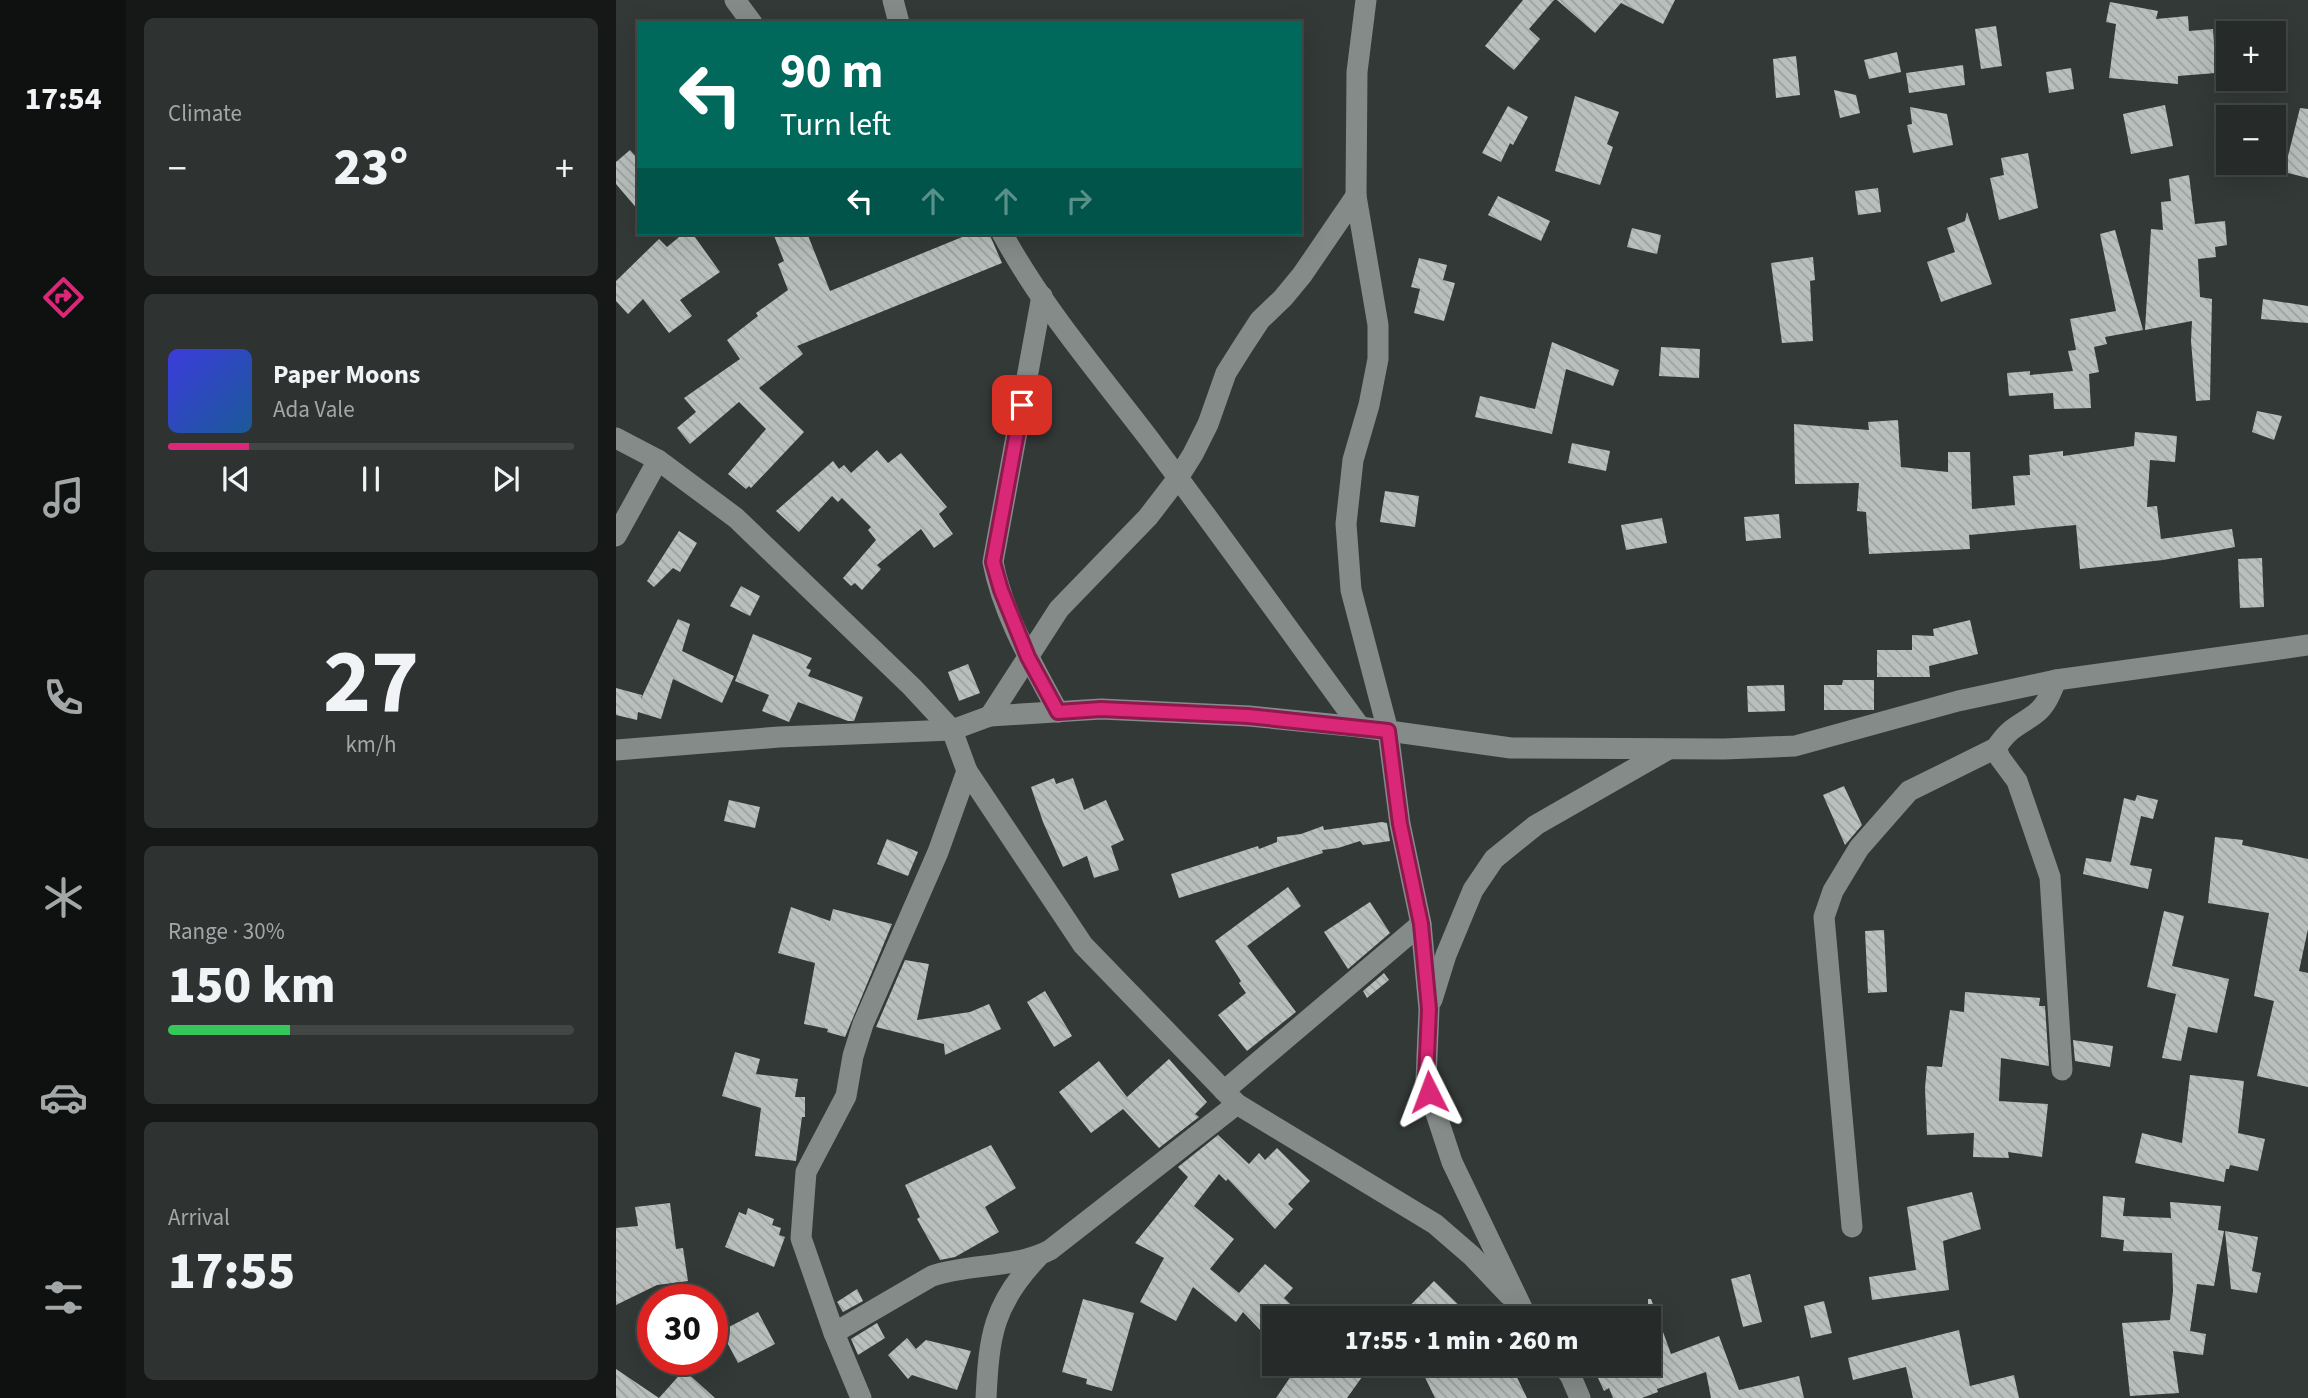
<!DOCTYPE html>
<meta charset="utf-8">
<style>
body{margin:0;font-family:"Source Sans 3",sans-serif;background:#2e3331;color:#f1f3f6;height:100vh;display:flex;flex-direction:column;font-size:26px;white-space:nowrap}
*{box-sizing:border-box;margin:0}
p{font-size:23px;color:#a4a7a8}
.icon{flex:none;width:38px;height:38px;fill:none;stroke:currentColor;stroke-width:2;stroke-linecap:round;stroke-linejoin:round}
.map{position:relative;flex:1;overflow:hidden}
.drawer{display:flex;flex-direction:column;gap:18px;padding:18px;background:#151817;width:490px}
.drawer>*{flex:none}
.guide{position:absolute;left:21px;top:21px;width:665px;height:214px;border-radius:0px;box-shadow:0 7px 28px #0002,0 0 0 2px #424746;background:#00695c;color:#fff;overflow:hidden}
.controls{position:absolute;left:1600px;top:21px;display:grid;gap:14px}
.controls a{display:grid;place-items:center;width:70px;height:70px;border-radius:0px;background:#262b29;box-shadow:0 7px 28px #0002,0 0 0 2px #424746;font-size:35px}
.speed{position:absolute;left:21px;top:1284px;display:flex;gap:14px;font-size:35px;font-weight:700;text-align:center}
.speed>*{display:grid;place-content:center;width:91px;height:91px;border-radius:50%;background:#262b29;box-shadow:0 7px 28px #0002,0 0 0 2px #424746;line-height:1}
.speed .limit{border:10px solid #d22;background:#fff;color:#111}
.pin{position:absolute;display:grid;place-items:center;width:60px;height:60px;color:#fff;margin:-30px;border-radius:14px;box-shadow:0 4px 10px #0006}
.me{position:absolute;width:77px;margin:-38px;rotate:357deg;stroke-linejoin:round;filter:drop-shadow(0 0 5px #0008)}
.turn{display:flex;align-items:center;gap:24px;height:147px;padding:0 28px;font-size:32px}
.turn .icon{width:91px;height:91px;stroke-width:2.5}
.turn b{display:block;font-size:49px;line-height:60px}
.lanes{display:flex;align-items:center;height:66px;padding:0 28px;background:#0003;justify-content:center;gap:35px;direction:ltr}
.lanes .off{opacity:.35}
.big{font-size:52px;font-weight:800;line-height:1.1}
.drawer .tile{flex:1;display:flex;flex-direction:column;justify-content:center;gap:10px;min-width:0;padding:0 24px;border-radius:10px;background:#2e3331}
.drawer .dial{align-items:center;gap:0}
.dial b{font-size:91px;line-height:1}
.song{display:flex;align-items:center;gap:21px}
.cover{width:84px;height:84px;border-radius:10px;background:linear-gradient(135deg,hsl(240 70% 55%),hsl(210 70% 35%))}
.played{height:7px;border-radius:4px;background:linear-gradient(90deg,#db2777 20%,#424746 20%)}
.keys{display:flex;justify-content:space-around;direction:ltr}
.heat{display:flex;justify-content:space-between;align-items:center;font-size:38px;direction:ltr}
.charge{height:10px;border-radius:5px;background:linear-gradient(90deg,#34c759 30%,#424746 0)}
.trip{position:absolute;left:646px;top:1306px;width:399px;height:70px;border-radius:0px;background:#262b29;box-shadow:0 7px 28px #0002,0 0 0 2px #424746;font-weight:800;line-height:70px;text-align:center}
main{display:flex;flex:1;min-height:0}
.tabs{display:flex;flex-direction:column;width:126px;justify-content:space-around;align-items:center;background:#0f1110;color:#a4a7a8}
.tabs .icon{width:49px;height:49px}
.tabs .selected{color:#db2777}
.tabs b{font-size:32px;color:#f1f3f6}
.map>svg:first-child{display:block}
.building{fill:url(#building-back-hatch)}
.lines{fill:none;stroke-linecap:round;stroke-linejoin:round}
.street{stroke:#848b89;stroke-width:21}
.route-casing{stroke:#8e194d;stroke-width:18}
.route{stroke:#db2777;stroke-width:12}
</style>
<main>
<nav class="tabs">
<b>17:54</b>
<svg class="icon selected" aria-label="directions" viewBox="0 0 24 24"><path d="M12 3l9 9-9 9-9-9zM9 14v-3h6M13 9l2 2-2 2"/></svg>
<svg class="icon" aria-label="music" viewBox="0 0 24 24"><path d="M9 18V5l10-2v13"/><circle cx="6" cy="18" r="3"/><circle cx="16" cy="16" r="3"/></svg>
<svg class="icon" aria-label="phone" viewBox="0 0 24 24"><path d="M5 4h4l2 5-3 2q2 4 5 5l2-3 5 2v4C11 20 4 13 5 4z"/></svg>
<svg class="icon" aria-label="climate" viewBox="0 0 24 24"><path d="M12 3v18M4 7l16 10M4 17L20 7"/></svg>
<svg class="icon" aria-label="car" viewBox="0 0 24 24"><path d="M5 17H2v-5l4-1 3-4h7l3 4 3 1v5h-3M9 17h6M6 11h13"/><circle cx="7" cy="17" r="2"/><circle cx="17" cy="17" r="2"/></svg>
<svg class="icon" aria-label="filters" viewBox="0 0 24 24"><path d="M4 7h16M4 17h16"/><circle cx="9" cy="7" r="2"/><circle cx="15" cy="17" r="2"/></svg>
</nav>
<section class="drawer">
<div class="tile"><p>Climate</p>
<div class="heat"><a>−</a><b class="big">23°</b><a>+</a></div>
</div>
<div class="tile">
<div class="song"><i class="cover"></i><div><b>Paper Moons</b><p>Ada Vale</p></div></div>
<div class="played"></div>
<div class="keys"><svg class="icon" aria-label="previous" viewBox="0 0 24 24"><path d="M18 5L8 12l10 7zM5 5v14"/></svg><svg class="icon" aria-label="pause" viewBox="0 0 24 24"><path d="M8 5v14M16 5v14"/></svg><svg class="icon" aria-label="next" viewBox="0 0 24 24"><path d="M6 5l10 7-10 7zM19 5v14"/></svg></div>
</div>
<div class="tile dial"><b>27</b><p>km/h</p></div>
<div class="tile"><p>Range · 30%</p><b class="big">150 km</b><div class="charge"></div></div>
<div class="tile"><p>Arrival</p><b class="big">17:55</b></div>
</section>
<div class="map">
<svg width="1692" height="1398" viewBox="0 0 1692 1398">
<defs>
<pattern id="building-back-hatch" width="6" height="6" patternUnits="userSpaceOnUse" patternTransform="scale(1.75)"><rect width="6" height="6" fill="#b8bfbd"/><path d="M-1 5l2 2M0 0l6 6M5-1l2 2" fill="none" stroke="#9ca1a0"/></pattern>
</defs>
<rect width="100%" height="100%" fill="#333937"/>
<g class="building">
<path d="M 907,0 L 938,0 L 913,29 L 924,39 L 898,70 L 869,46 Z"/>
<path d="M 941,0 L 1059,0 L 1047,24 L 1005,3 L 979,33 Z"/>
<path d="M 1494,2 L 1542,11 L 1540,19 L 1572,16 L 1573,31 L 1597,29 L 1600,73 L 1562,76 L 1562,84 L 1493,78 L 1500,24 L 1490,22 Z"/>
<path d="M 1380,26 L 1386,66 L 1365,69 L 1359,29 Z"/>
<path d="M 1281,52 L 1285,72 L 1253,79 L 1248,60 Z"/>
<path d="M 1180,56 L 1184,95 L 1160,98 L 1157,59 Z"/>
<path d="M 1347,65 L 1349,85 L 1293,93 L 1290,73 Z"/>
<path d="M 1455,68 L 1458,89 L 1433,93 L 1430,72 Z"/>
<path d="M 1218,90 L 1240,95 L 1244,113 L 1224,118 Z"/>
<path d="M 959,96 L 1003,112 L 991,144 L 997,147 L 984,185 L 939,171 Z"/>
<path d="M 1549,105 L 1557,146 L 1515,154 L 1507,114 Z"/>
<path d="M 892,106 L 912,117 L 897,145 L 894,143 L 885,162 L 866,153 Z"/>
<path d="M 1294,107 L 1331,114 L 1337,145 L 1297,153 L 1291,125 L 1296,124 Z"/>
<path d="M 1684,108 L 1692,109 L 1692,178 L 1668,172 Z"/>
<path d="M 14,150 L 23,160 L 23,211 L 0,184 L 0,162 Z"/>
<path d="M 1412,153 L 1422,208 L 1383,220 L 1374,178 L 1388,175 L 1385,158 Z"/>
<path d="M 1573,175 L 1579,224 L 1609,221 L 1611,245 L 1599,247 L 1600,257 L 1582,259 L 1584,297 L 1596,299 L 1594,400 L 1580,401 L 1575,341 L 1576,321 L 1529,330 L 1535,229 L 1547,230 L 1545,202 L 1555,201 L 1553,179 Z"/>
<path d="M 1262,188 L 1265,212 L 1242,215 L 1239,191 Z"/>
<path d="M 882,196 L 934,221 L 925,241 L 872,215 Z"/>
<path d="M 1351,212 L 1376,284 L 1325,302 L 1311,262 L 1339,252 L 1331,228 L 1349,221 Z"/>
<path d="M 1016,228 L 1045,235 L 1041,254 L 1011,247 Z"/>
<path d="M 1499,230 L 1527,330 L 1489,337 L 1491,344 L 1478,347 L 1483,372 L 1473,374 L 1475,408 L 1438,409 L 1437,393 L 1393,396 L 1391,373 L 1414,371 L 1414,375 L 1457,371 L 1452,351 L 1460,350 L 1454,319 L 1500,311 L 1484,234 Z"/>
<path d="M 68,233 L 76,233 L 104,272 L 64,300 L 76,316 L 53,333 L 27,299 L 12,314 L 0,301 L 0,281 L 43,239 L 51,247 Z"/>
<path d="M 157,233 L 191,233 L 214,291 L 356,233 L 373,233 L 386,263 L 181,346 L 187,354 L 143,388 L 188,432 L 135,488 L 133,486 L 130,489 L 112,474 L 150,429 L 123,402 L 74,444 L 61,428 L 80,412 L 68,398 L 124,359 L 111,340 L 142,316 L 140,313 L 172,290 L 162,264 L 168,261 Z"/>
<path d="M 1197,257 L 1199,280 L 1194,281 L 1197,341 L 1166,343 L 1155,263 Z"/>
<path d="M 803,258 L 831,265 L 827,280 L 839,283 L 828,321 L 798,313 L 804,289 L 795,287 Z"/>
<path d="M 1647,299 L 1692,306 L 1692,323 L 1645,319 Z"/>
<path d="M 936,342 L 1003,370 L 997,386 L 950,369 L 936,434 L 859,417 L 864,396 L 919,409 Z"/>
<path d="M 1045,347 L 1084,349 L 1083,378 L 1043,376 Z"/>
<path d="M 1641,411 L 1666,416 L 1658,440 L 1636,432 Z"/>
<path d="M 1282,420 L 1285,467 L 1332,472 L 1332,452 L 1354,452 L 1356,509 L 1399,505 L 1397,476 L 1414,475 L 1413,455 L 1447,451 L 1447,456 L 1518,446 L 1519,432 L 1561,436 L 1559,462 L 1534,460 L 1531,507 L 1541,506 L 1545,539 L 1616,529 L 1619,547 L 1547,560 L 1464,569 L 1460,525 L 1353,535 L 1354,549 L 1253,554 L 1250,512 L 1241,511 L 1243,483 L 1179,484 L 1178,424 L 1253,430 L 1252,422 Z"/>
<path d="M 956,443 L 994,451 L 990,471 L 952,463 Z"/>
<path d="M 261,450 L 272,463 L 285,453 L 331,507 L 323,514 L 337,534 L 318,548 L 305,529 L 261,565 L 265,569 L 246,590 L 239,583 L 235,586 L 227,578 L 260,540 L 252,530 L 255,527 L 226,498 L 222,502 L 216,496 L 183,532 L 160,511 L 217,461 L 223,469 L 228,465 L 235,473 Z"/>
<path d="M 769,491 L 803,496 L 799,527 L 764,522 Z"/>
<path d="M 1163,514 L 1165,538 L 1130,541 L 1128,517 Z"/>
<path d="M 1046,518 L 1051,543 L 1010,550 L 1005,525 Z"/>
<path d="M 63,531 L 81,543 L 64,572 L 57,568 L 38,587 L 31,581 Z"/>
<path d="M 1646,558 L 1648,607 L 1624,608 L 1622,559 Z"/>
<path d="M 125,586 L 144,596 L 134,616 L 114,606 Z"/>
<path d="M 62,619 L 74,624 L 66,651 L 118,676 L 106,703 L 57,679 L 45,719 L 22,712 L 21,720 L 0,715 L 0,688 L 26,695 L 25,699 Z"/>
<path d="M 1354,620 L 1362,654 L 1313,666 L 1314,677 L 1261,677 L 1261,650 L 1296,650 L 1296,635 L 1318,636 L 1317,629 Z"/>
<path d="M 137,634 L 196,658 L 190,668 L 195,670 L 192,676 L 247,697 L 238,721 L 232,721 L 182,702 L 173,722 L 146,711 L 153,695 L 119,681 Z"/>
<path d="M 352,664 L 364,693 L 343,701 L 332,672 Z"/>
<path d="M 1227,680 L 1258,680 L 1258,710 L 1208,710 L 1208,685 L 1226,685 Z"/>
<path d="M 1168,685 L 1169,711 L 1132,712 L 1131,686 Z"/>
<path d="M 438,778 L 440,784 L 457,778 L 468,810 L 490,800 L 508,840 L 495,846 L 503,870 L 478,878 L 471,856 L 447,867 L 427,822 L 415,787 Z"/>
<path d="M 1228,786 L 1246,825 L 1229,845 L 1207,795 Z"/>
<path d="M 1521,795 L 1542,800 L 1537,819 L 1525,816 L 1514,865 L 1536,869 L 1532,889 L 1467,874 L 1470,858 L 1495,862 L 1508,798 L 1519,801 Z"/>
<path d="M 113,800 L 144,807 L 139,828 L 108,821 Z"/>
<path d="M 766,822 L 771,823 L 774,841 L 747,845 L 744,841 L 722,848 L 706,850 L 707,853 L 563,898 L 555,874 L 642,846 L 643,849 L 661,842 L 661,837 L 685,834 L 707,826 L 708,830 Z"/>
<path d="M 1599,837 L 1627,840 L 1626,845 L 1692,859 L 1692,929 L 1683,971 L 1692,973 L 1692,1087 L 1641,1076 L 1658,1001 L 1638,996 L 1653,913 L 1592,903 Z"/>
<path d="M 271,839 L 302,852 L 292,876 L 261,864 Z"/>
<path d="M 672,887 L 685,906 L 631,946 L 680,1012 L 631,1051 L 602,1015 L 630,993 L 623,983 L 625,981 L 599,941 Z"/>
<path d="M 754,902 L 774,933 L 732,969 L 708,932 Z"/>
<path d="M 175,907 L 214,921 L 217,909 L 276,924 L 229,1037 L 211,1032 L 212,1029 L 188,1024 L 199,963 L 162,953 Z"/>
<path d="M 1548,911 L 1568,916 L 1556,966 L 1613,979 L 1601,1033 L 1572,1027 L 1565,1061 L 1546,1058 L 1560,994 L 1531,987 Z"/>
<path d="M 1268,930 L 1271,992 L 1252,993 L 1249,931 Z"/>
<path d="M 289,960 L 313,964 L 301,1020 L 354,1012 L 373,1004 L 385,1029 L 329,1055 L 328,1044 L 260,1027 Z"/>
<path d="M 768,973 L 773,980 L 751,998 L 747,991 Z"/>
<path d="M 429,991 L 456,1036 L 438,1047 L 411,1002 Z"/>
<path d="M 1349,992 L 1424,998 L 1423,1006 L 1429,1006 L 1433,1066 L 1385,1058 L 1383,1101 L 1432,1104 L 1426,1157 L 1392,1152 L 1393,1158 L 1357,1157 L 1358,1133 L 1311,1135 L 1309,1088 L 1311,1066 L 1326,1067 L 1334,1010 L 1348,1012 Z"/>
<path d="M 1457,1040 L 1497,1046 L 1494,1067 L 1459,1061 Z"/>
<path d="M 119,1052 L 144,1059 L 140,1074 L 182,1079 L 179,1097 L 189,1097 L 189,1117 L 186,1117 L 180,1161 L 139,1156 L 145,1108 L 106,1096 Z"/>
<path d="M 553,1059 L 591,1102 L 579,1114 L 583,1117 L 543,1148 L 507,1109 L 475,1133 L 443,1092 L 483,1061 L 511,1097 Z"/>
<path d="M 1574,1075 L 1628,1081 L 1622,1133 L 1649,1139 L 1642,1171 L 1614,1165 L 1613,1169 L 1610,1169 L 1608,1182 L 1519,1163 L 1526,1133 L 1566,1143 Z"/>
<path d="M 602,1135 L 633,1164 L 643,1153 L 649,1160 L 661,1148 L 694,1181 L 672,1204 L 677,1209 L 659,1229 L 612,1179 L 610,1181 L 603,1174 L 578,1206 L 618,1239 L 594,1269 L 623,1293 L 649,1264 L 677,1288 L 668,1298 L 689,1318 L 657,1318 L 646,1332 L 627,1312 L 620,1322 L 577,1287 L 560,1321 L 524,1302 L 548,1258 L 519,1243 L 572,1177 L 562,1167 Z"/>
<path d="M 375,1145 L 400,1188 L 369,1207 L 383,1232 L 339,1257 L 324,1260 L 301,1219 L 304,1217 L 289,1185 Z"/>
<path d="M 1356,1192 L 1365,1229 L 1327,1241 L 1333,1290 L 1256,1300 L 1253,1277 L 1300,1270 L 1291,1207 Z"/>
<path d="M 1487,1196 L 1509,1198 L 1507,1216 L 1555,1218 L 1554,1202 L 1605,1206 L 1602,1230 L 1608,1231 L 1598,1286 L 1581,1284 L 1574,1331 L 1590,1334 L 1587,1355 L 1557,1351 L 1563,1393 L 1514,1396 L 1506,1323 L 1554,1320 L 1557,1291 L 1556,1253 L 1507,1251 L 1508,1240 L 1485,1237 Z"/>
<path d="M 54,1203 L 60,1249 L 67,1248 L 72,1281 L 41,1285 L 0,1305 L 0,1228 L 22,1226 L 19,1207 Z"/>
<path d="M 132,1208 L 158,1219 L 156,1225 L 165,1228 L 163,1235 L 169,1237 L 158,1267 L 109,1247 L 123,1212 L 130,1215 Z"/>
<path d="M 1609,1231 L 1642,1237 L 1636,1271 L 1645,1273 L 1641,1293 L 1615,1289 Z"/>
<path d="M 1134,1274 L 1146,1322 L 1127,1327 L 1115,1279 Z"/>
<path d="M 818,1281 L 856,1318 L 782,1318 Z"/>
<path d="M 241,1289 L 247,1301 L 227,1312 L 221,1302 Z"/>
<path d="M 467,1299 L 518,1313 L 496,1391 L 470,1384 L 471,1379 L 446,1372 Z"/>
<path d="M 1032,1299 L 1035,1299 L 1055,1354 L 1103,1336 L 1123,1390 L 1183,1376 L 1188,1398 L 1095,1398 L 1090,1372 L 1041,1389 L 1042,1392 L 1026,1398 L 997,1398 L 993,1388 L 988,1391 L 975,1363 L 1032,1363 Z"/>
<path d="M 1208,1301 L 1216,1333 L 1195,1338 L 1188,1306 Z"/>
<path d="M 142,1312 L 159,1344 L 122,1363 L 105,1331 Z"/>
<path d="M 261,1323 L 269,1338 L 242,1355 L 235,1339 Z"/>
<path d="M 1343,1330 L 1354,1386 L 1398,1375 L 1403,1398 L 1297,1398 L 1290,1367 L 1237,1380 L 1232,1358 Z"/>
<path d="M 291,1338 L 300,1349 L 310,1340 L 355,1351 L 341,1390 L 296,1375 L 292,1379 L 272,1355 Z"/>
<path d="M 684,1363 L 694,1363 L 705,1371 L 711,1363 L 756,1363 L 731,1398 L 660,1398 Z"/>
<path d="M 802,1363 L 894,1363 L 911,1398 L 819,1398 Z"/>
<path d="M 0,1369 L 43,1398 L 68,1370 L 99,1398 L 0,1398 Z"/>
</g>
<g class="lines">
<g class="street">
<path d="M 119,0 L 136,23"/>
<path d="M 277,0 L 283,23"/>
<path d="M 750,0 L 741,72 L 740,196 L 762,325 L 762,359 L 753,405 L 737,460 L 730,524 L 735,590 L 772,731 L 784,824 L 805,924 L 813,1009 L 810,1080 L 813,1092 L 836,1162 L 907,1310"/>
<path d="M 386,233 C 426,307 483,373 534,440 C 605,535 674,631 744,727"/>
<path d="M 426,296 L 377,562 C 387,615 417,665 442,712"/>
<path d="M 0,438 L 42,460 L 120,518 L 296,687 L 336,730 L 351,771 L 467,945 L 621,1104 L 819,1224 L 856,1256 L 893,1295"/>
<path d="M 0,536 L 42,460"/>
<path d="M 1440,680 C 1435,693 1430,706 1419,714 C 1400,728 1394,727 1380,748 L 1384,758 L 1401,781 L 1434,877 L 1446,1070"/>
<path d="M 374,716 L 443,609 L 532,517 L 562,478 L 577,454 L 592,424 L 610,373 L 627,346 L 644,320 L 667,298 L 686,275 L 740,196"/>
<path d="M 0,750 L 163,737 L 336,730 L 374,716 L 485,709 L 633,716 L 744,727 L 895,748 L 1108,749 L 1179,746 L 1342,701 L 1440,680 L 1692,645"/>
<path d="M 816,1000 L 830,955 L 857,890 L 878,859 L 920,825 L 1051,750"/>
<path d="M 608,1091 L 805,924"/>
<path d="M 1236,1227 L 1208,917 L 1217,891 L 1243,848 L 1293,791 L 1380,748"/>
<path d="M 218,1333 L 316,1276 C 354,1263 397,1269 434,1250 L 621,1104"/>
<path d="M 945,1363 L 955,1377 L 964,1398"/>
<path d="M 245,1398 L 218,1333 L 185,1238 L 190,1172 L 230,1096 L 237,1056 L 247,1024 L 322,852 L 351,771"/>
<path d="M 370,1398 C 373,1336 377,1304 422,1257"/>
</g>
</g>
<g class="lines">
<g class="route-casing">
<path id="route" d="M 406,405 L 377,562 L 385,590 L 412,657 L 442,712 L 485,709 L 632,716 L 772,731 L 784,824 L 805,924 L 813,1009 L 810,1080 L 813,1092"/>
</g>
<use href="#route" class="route"/>
</g>
</svg>
<div class="controls">
<a>+</a>
<a>−</a>
</div>
<div class="speed"><div class="limit">30</div></div>
<div class="pin" style="left:406px;top:405px;background:#d93025"><svg class="icon" aria-label="arrive" viewBox="0 0 24 24"><path d="M6 21V4h12l-3 4 3 4H6"/></svg></div>
<svg class="me" style="left:813px;top:1092px" viewBox="-20 -20 40 40"><path d="M0-17L14 15 0 8-14 15z" fill="#db2777" stroke="#fff" stroke-width="4"/></svg>
<div class="trip">17:55 · 1 min · 260 m</div>
<div class="guide">
<div class="turn"><svg class="icon" aria-label="left" viewBox="0 0 24 24"><path d="M17 20v-9H6M10 6l-5 5 5 5"/></svg><div><b>90 m</b>Turn left</div></div>
<div class="lanes"><svg class="icon" aria-label="left" viewBox="0 0 24 24"><path d="M17 20v-9H6M10 6l-5 5 5 5"/></svg><svg class="icon off" aria-label="ahead" viewBox="0 0 24 24"><path d="M12 20V5M6 11l6-6 6 6"/></svg><svg class="icon off" aria-label="ahead" viewBox="0 0 24 24"><path d="M12 20V5M6 11l6-6 6 6"/></svg><svg class="icon off" aria-label="right" viewBox="0 0 24 24"><path d="M7 20v-9h11M14 6l5 5-5 5"/></svg></div>
</div>
</div>
</main>
